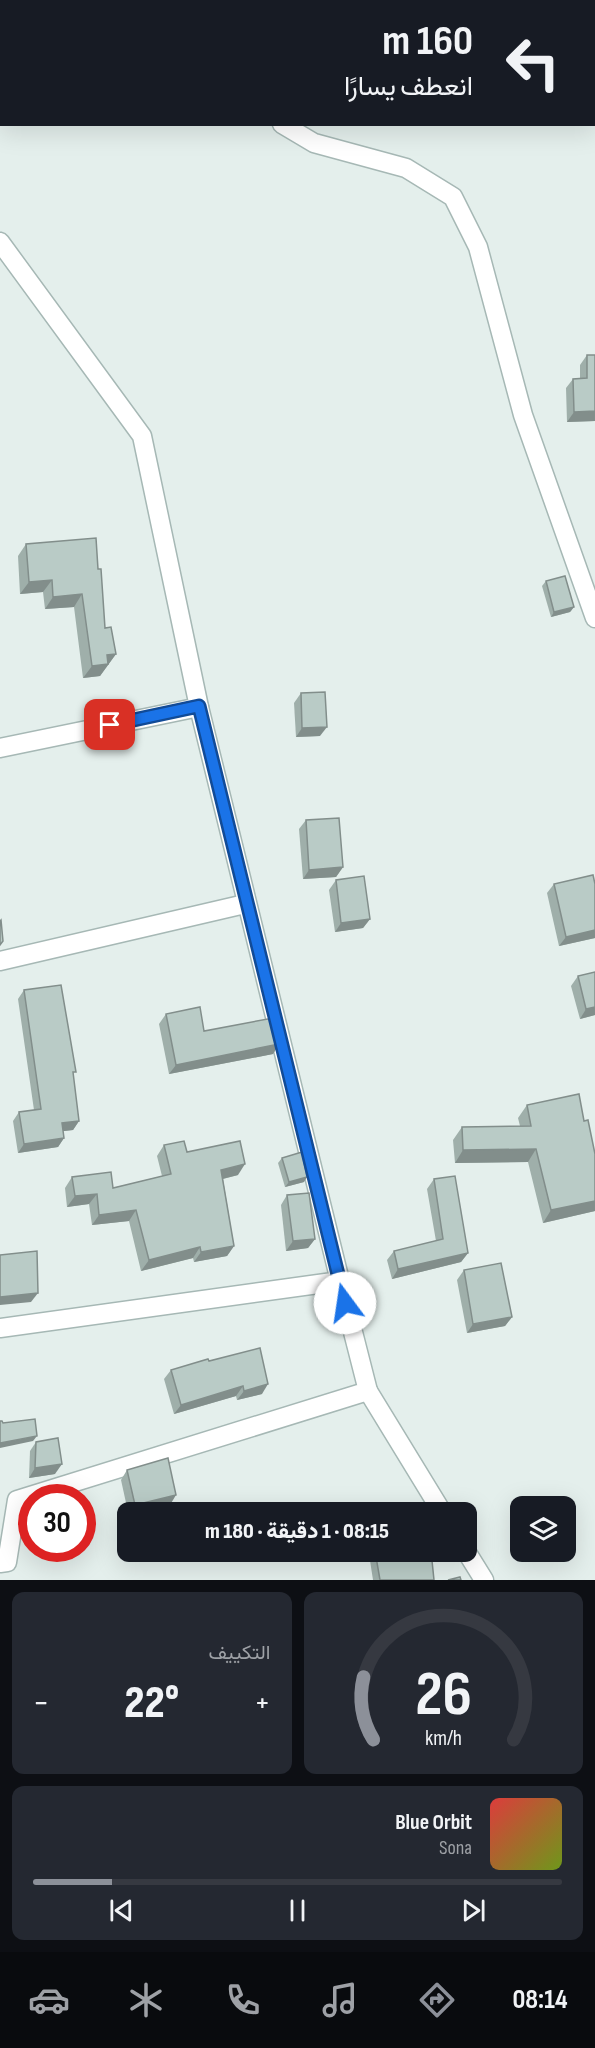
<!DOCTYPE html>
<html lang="ar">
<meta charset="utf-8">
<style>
body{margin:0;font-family:"Sofia Sans Condensed",Vazirmatn,sans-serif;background:#242831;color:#f1f3f6;direction:rtl;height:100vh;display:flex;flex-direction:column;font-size:22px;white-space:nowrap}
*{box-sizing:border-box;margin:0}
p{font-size:20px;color:#9ea1a6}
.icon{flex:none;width:33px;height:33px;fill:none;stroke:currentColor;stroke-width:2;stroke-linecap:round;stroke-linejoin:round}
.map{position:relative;height:1580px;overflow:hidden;direction:ltr}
.drawer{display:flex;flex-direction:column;gap:12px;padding:12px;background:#0d0f14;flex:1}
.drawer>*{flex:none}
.hud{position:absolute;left:0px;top:0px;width:596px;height:126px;box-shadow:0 6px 24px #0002;direction:rtl;background:#171b24;color:#f1f3f6;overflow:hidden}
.controls{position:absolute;left:510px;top:1496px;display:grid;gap:12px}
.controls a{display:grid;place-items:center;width:66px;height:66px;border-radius:12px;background:#171b24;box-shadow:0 6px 24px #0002;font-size:30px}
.speed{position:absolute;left:18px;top:1484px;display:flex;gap:12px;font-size:30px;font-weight:700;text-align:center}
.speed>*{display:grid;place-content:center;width:78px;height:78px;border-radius:50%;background:#171b24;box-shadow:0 6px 24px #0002;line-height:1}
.speed .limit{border:9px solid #d22;background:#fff;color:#111}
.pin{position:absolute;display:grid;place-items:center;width:51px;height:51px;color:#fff;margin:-26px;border-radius:12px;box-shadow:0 3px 9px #0006}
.me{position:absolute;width:66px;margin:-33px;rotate:346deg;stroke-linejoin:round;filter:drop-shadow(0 0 4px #0008)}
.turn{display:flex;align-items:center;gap:21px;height:126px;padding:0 24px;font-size:27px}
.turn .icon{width:78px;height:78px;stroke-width:2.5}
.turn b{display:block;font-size:42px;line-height:51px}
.big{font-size:45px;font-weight:800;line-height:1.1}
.drawer .card{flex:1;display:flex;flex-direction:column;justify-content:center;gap:9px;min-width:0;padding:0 21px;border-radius:12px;background:#242831}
.drawer .dial{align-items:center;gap:0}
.dial svg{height:156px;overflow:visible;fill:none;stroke:#363941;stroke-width:7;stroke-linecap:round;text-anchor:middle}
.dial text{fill:#f1f3f6;stroke:none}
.song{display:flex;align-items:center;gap:18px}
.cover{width:72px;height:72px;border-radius:9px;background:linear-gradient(135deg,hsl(0 70% 55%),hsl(80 70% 35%))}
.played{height:6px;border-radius:3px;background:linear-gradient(90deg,#8c9099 15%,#363941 15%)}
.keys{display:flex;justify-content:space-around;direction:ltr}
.heat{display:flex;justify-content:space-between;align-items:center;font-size:33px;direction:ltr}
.drawer .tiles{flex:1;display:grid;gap:12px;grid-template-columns:1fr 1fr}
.card:last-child{grid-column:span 2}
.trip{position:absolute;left:117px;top:1502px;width:360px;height:60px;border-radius:12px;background:#171b24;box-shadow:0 6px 24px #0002;font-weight:800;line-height:60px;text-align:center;direction:rtl}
.menu{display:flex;height:96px;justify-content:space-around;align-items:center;background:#090b0e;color:#9ea1a6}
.menu .icon{width:42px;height:42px}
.menu .on{color:#8c9099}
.menu b{font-size:27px;color:#f1f3f6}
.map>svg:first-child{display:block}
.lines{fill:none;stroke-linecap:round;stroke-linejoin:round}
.street-casing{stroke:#a6b8b5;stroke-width:21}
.street{stroke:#fff;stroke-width:18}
.wall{fill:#9fafaa}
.shaded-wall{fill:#828e8b}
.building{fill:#b9cbc6;stroke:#828e8b;stroke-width:1.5}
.route-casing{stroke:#114b97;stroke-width:15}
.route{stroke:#1a73e8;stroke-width:10}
</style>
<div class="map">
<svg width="595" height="1580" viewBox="0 0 595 1580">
<rect width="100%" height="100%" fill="#e4efec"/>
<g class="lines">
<g class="street-casing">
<g id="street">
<path d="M 218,0 L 218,2"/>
<path d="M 282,124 L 314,143 L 406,168 L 453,197 L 478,247 L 523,415 L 595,618"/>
<path d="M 0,242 L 142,436 L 199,707 L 0,748"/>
<path d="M 0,961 L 245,904"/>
<path d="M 0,1328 L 340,1281 L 199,707"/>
<path d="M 368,1391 L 442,1512"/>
<path d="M 466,1551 L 484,1580"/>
<path d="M 0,1563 L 7,1562 L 17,1500 L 368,1391 L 340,1281"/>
</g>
</g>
<use href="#street" class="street"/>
</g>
<g class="wall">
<rect x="308" y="0" width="32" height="2"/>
<rect x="423" y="0" width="31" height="2"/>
<path d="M 587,355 L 595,355 L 595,421 L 567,422 L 566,388 L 573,379 L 580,378 L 580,365 Z"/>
<path d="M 26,544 L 98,569 L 105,628 L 116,654 L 100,676 L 83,678 L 74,607 L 45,609 L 43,592 L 20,594 L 18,556 Z"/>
<path d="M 546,581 L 574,607 L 570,612 L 551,617 L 542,586 Z"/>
<path d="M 301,693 L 320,736 L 296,737 L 294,703 Z"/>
<path d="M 306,820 L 343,867 L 336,877 L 303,879 L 299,829 Z"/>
<path d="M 336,880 L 370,919 L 363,928 L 335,932 L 329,890 Z"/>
<path d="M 554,884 L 595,938 L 559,946 L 547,893 Z"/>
<path d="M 595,972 L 595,1015 L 580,1019 L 571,986 L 578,976 Z"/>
<path d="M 24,990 L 73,1076 L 79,1121 L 73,1130 L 63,1131 L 64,1138 L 58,1147 L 18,1153 L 13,1121 L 19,1112 L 34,1110 L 18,999 Z"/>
<path d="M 166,1014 L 204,1031 L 279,1044 L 273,1054 L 169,1074 L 159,1024 Z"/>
<path d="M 527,1105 L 584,1121 L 595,1154 L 595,1211 L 543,1223 L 528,1162 L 455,1163 L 453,1140 L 462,1127 L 520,1126 L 518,1118 Z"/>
<path d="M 164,1145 L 187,1152 L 238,1175 L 223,1179 L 234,1246 L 227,1256 L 194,1262 L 193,1258 L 141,1271 L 129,1221 L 92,1225 L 89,1204 L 67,1207 L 65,1188 L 72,1177 L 113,1188 L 162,1176 L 157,1156 Z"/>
<path d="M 282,1158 L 304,1182 L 285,1187 L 278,1163 Z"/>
<path d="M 434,1179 L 468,1253 L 461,1262 L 392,1279 L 387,1260 L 394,1251 L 436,1241 L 427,1189 Z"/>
<path d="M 287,1195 L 315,1239 L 308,1248 L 286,1251 L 281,1205 Z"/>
<path d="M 464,1270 L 512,1317 L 505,1326 L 467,1333 L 457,1280 Z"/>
<path d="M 209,1361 L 262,1394 L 237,1400 L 236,1396 L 174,1414 L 164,1379 L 171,1370 Z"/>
<path d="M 36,1442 L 55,1474 L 29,1478 L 30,1451 Z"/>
<path d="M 127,1470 L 170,1505 L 138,1512 L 128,1512 L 121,1480 Z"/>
<path d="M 371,1551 L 431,1551 L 434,1580 L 373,1580 L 369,1554 Z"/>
</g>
<g class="shaded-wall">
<path d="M 595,411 L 595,421 L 567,422 L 574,412 Z"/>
<path d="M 52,580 L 43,592 L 20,594 L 29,582 Z"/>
<path d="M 82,594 L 74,607 L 45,609 L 53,597 Z"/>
<path d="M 574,607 L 570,612 L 551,617 L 554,612 Z"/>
<path d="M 116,654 L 100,676 L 83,678 L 92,666 L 107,655 Z"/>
<path d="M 327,727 L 320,736 L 296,737 L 302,728 Z"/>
<path d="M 343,867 L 336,877 L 303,879 L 309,870 Z"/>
<path d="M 370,919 L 363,928 L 335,932 L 341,923 Z"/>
<path d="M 595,930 L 595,938 L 559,946 L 566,937 Z"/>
<path d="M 595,1007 L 595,1015 L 580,1019 L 586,1009 Z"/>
<path d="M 279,1044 L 273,1054 L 169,1074 L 176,1065 Z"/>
<path d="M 79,1121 L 73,1130 L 56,1132 L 62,1123 Z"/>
<path d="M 64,1138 L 58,1147 L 18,1153 L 24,1144 Z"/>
<path d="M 536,1149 L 528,1162 L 455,1163 L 463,1150 Z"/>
<path d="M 245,1164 L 238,1175 L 214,1181 L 221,1170 Z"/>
<path d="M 307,1177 L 304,1182 L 285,1187 L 289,1182 Z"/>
<path d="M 97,1194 L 89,1204 L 67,1207 L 75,1196 Z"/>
<path d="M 595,1201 L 595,1211 L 543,1223 L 551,1210 Z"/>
<path d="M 136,1210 L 129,1221 L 92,1225 L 99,1215 Z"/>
<path d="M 315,1239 L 308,1248 L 286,1251 L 293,1241 Z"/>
<path d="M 234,1246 L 227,1256 L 194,1262 L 201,1252 Z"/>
<path d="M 200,1247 L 193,1258 L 141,1271 L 149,1260 Z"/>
<path d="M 468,1253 L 461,1262 L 392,1279 L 398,1269 Z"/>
<path d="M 38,1293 L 31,1302 L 0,1305 L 0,1297 Z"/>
<path d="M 512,1317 L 505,1326 L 467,1333 L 473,1324 Z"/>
<path d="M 268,1384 L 262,1394 L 237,1400 L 244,1391 Z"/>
<path d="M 243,1386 L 236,1396 L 174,1414 L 181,1405 Z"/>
<path d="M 37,1436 L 33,1441 L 0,1448 L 0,1443 Z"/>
<path d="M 62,1464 L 55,1474 L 29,1478 L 35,1468 Z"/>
<path d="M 176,1495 L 170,1505 L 138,1512 L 130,1512 L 135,1505 Z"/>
<path d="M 190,1551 L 228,1551 L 226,1554 L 187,1555 Z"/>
</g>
<g class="building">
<rect x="319" y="0" width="21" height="2"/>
<rect x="433" y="0" width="21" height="2"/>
<path d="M 587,355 L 595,355 L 595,411 L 574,412 L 573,379 L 587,378 Z"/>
<path d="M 96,538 L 98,569 L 101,569 L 105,628 L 111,627 L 116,654 L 107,655 L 108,664 L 92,666 L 82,594 L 53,597 L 52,580 L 29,582 L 26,544 Z"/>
<path d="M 565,576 L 574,607 L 554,612 L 546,581 Z"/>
<path d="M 325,692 L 327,727 L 302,728 L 301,693 Z"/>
<path d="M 339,818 L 343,867 L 309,870 L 306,820 Z"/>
<path d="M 593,875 L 595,884 L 595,930 L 566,937 L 554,884 Z"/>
<path d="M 364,876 L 370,919 L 341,923 L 336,880 Z"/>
<path d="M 1,920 L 3,941 L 0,945 L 0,921 Z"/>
<path d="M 595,972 L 595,1007 L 586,1009 L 578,976 Z"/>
<path d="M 61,985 L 76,1072 L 73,1072 L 79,1121 L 62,1123 L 64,1138 L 24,1144 L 19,1112 L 41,1109 L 24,990 Z"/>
<path d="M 200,1007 L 204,1031 L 273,1018 L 279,1044 L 176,1065 L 166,1014 Z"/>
<path d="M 579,1094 L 584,1121 L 588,1120 L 595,1154 L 595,1201 L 551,1210 L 536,1149 L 463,1150 L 462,1127 L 531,1126 L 527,1105 Z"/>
<path d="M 184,1141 L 187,1152 L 240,1141 L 245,1164 L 221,1170 L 234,1246 L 201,1252 L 200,1247 L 149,1260 L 136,1210 L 99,1215 L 97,1194 L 75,1196 L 72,1177 L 111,1172 L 113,1188 L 171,1174 L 164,1145 Z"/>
<path d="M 302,1152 L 307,1177 L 289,1182 L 282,1158 Z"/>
<path d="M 455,1176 L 468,1253 L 398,1269 L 394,1251 L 443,1239 L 434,1179 Z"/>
<path d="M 309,1193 L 315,1239 L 293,1241 L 287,1195 Z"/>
<path d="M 37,1251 L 38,1293 L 0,1297 L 0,1255 Z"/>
<path d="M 501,1263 L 512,1317 L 473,1324 L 464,1270 Z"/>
<path d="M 260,1348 L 268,1384 L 244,1391 L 243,1386 L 181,1405 L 171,1370 L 208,1359 L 209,1361 Z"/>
<path d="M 35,1419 L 37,1436 L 0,1443 L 0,1421 L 2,1421 L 3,1423 Z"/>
<path d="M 58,1438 L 62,1464 L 35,1468 L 36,1442 Z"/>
<path d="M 168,1458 L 176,1495 L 135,1505 L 127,1470 Z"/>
<path d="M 225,1506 L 226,1512 L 189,1512 L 189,1509 Z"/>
<path d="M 375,1551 L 431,1551 L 434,1580 L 380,1580 Z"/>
<path d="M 460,1577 L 461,1580 L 448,1580 Z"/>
</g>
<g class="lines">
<g class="route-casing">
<path id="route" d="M 110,725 L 199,706 L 345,1303"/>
</g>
<use href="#route" class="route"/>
</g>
</svg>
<div class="controls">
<a><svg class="icon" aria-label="layers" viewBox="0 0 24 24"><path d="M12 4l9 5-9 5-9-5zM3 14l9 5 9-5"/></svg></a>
</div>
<div class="speed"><div class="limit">30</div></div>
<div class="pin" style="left:110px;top:725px;background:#d93025"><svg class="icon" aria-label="arrive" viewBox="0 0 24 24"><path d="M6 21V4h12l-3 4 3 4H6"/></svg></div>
<svg class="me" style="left:345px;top:1303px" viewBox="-20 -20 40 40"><circle r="19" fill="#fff"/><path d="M0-13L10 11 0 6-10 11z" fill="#1a73e8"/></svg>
<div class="trip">08:15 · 1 دقيقة · 180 m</div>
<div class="hud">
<div class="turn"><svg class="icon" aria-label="left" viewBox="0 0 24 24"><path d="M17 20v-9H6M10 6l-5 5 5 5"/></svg><div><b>160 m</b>انعطف يسارًا</div></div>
</div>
</div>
<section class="drawer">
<div class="tiles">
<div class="card dial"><svg viewBox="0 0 100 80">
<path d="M14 69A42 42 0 1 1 86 69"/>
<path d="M14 69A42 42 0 0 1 9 37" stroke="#8c9099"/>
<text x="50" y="56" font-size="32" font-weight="700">26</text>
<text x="50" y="72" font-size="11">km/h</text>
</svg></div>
<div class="card"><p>التكييف</p>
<div class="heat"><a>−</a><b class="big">22°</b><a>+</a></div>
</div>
<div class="card">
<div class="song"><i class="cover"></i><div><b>Blue Orbit</b><p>Sona</p></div></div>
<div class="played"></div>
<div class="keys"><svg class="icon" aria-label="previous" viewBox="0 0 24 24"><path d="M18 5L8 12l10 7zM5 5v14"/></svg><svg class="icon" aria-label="pause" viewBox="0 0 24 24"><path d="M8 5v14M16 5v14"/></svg><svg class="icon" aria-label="next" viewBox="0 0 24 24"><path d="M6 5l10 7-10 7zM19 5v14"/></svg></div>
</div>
</div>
</section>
<nav class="menu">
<b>08:14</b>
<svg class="icon on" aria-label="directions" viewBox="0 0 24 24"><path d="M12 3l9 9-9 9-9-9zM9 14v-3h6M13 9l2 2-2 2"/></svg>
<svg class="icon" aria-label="music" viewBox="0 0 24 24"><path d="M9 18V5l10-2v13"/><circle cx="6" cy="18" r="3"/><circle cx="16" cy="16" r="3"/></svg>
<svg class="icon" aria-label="phone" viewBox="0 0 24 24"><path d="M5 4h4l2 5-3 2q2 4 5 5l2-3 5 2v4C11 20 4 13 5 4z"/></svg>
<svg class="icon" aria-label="climate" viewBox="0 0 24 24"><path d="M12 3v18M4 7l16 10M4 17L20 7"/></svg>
<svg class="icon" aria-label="car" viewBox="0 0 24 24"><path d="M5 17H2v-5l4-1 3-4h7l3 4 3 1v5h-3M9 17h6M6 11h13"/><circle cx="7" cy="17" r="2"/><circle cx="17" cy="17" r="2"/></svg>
</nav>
